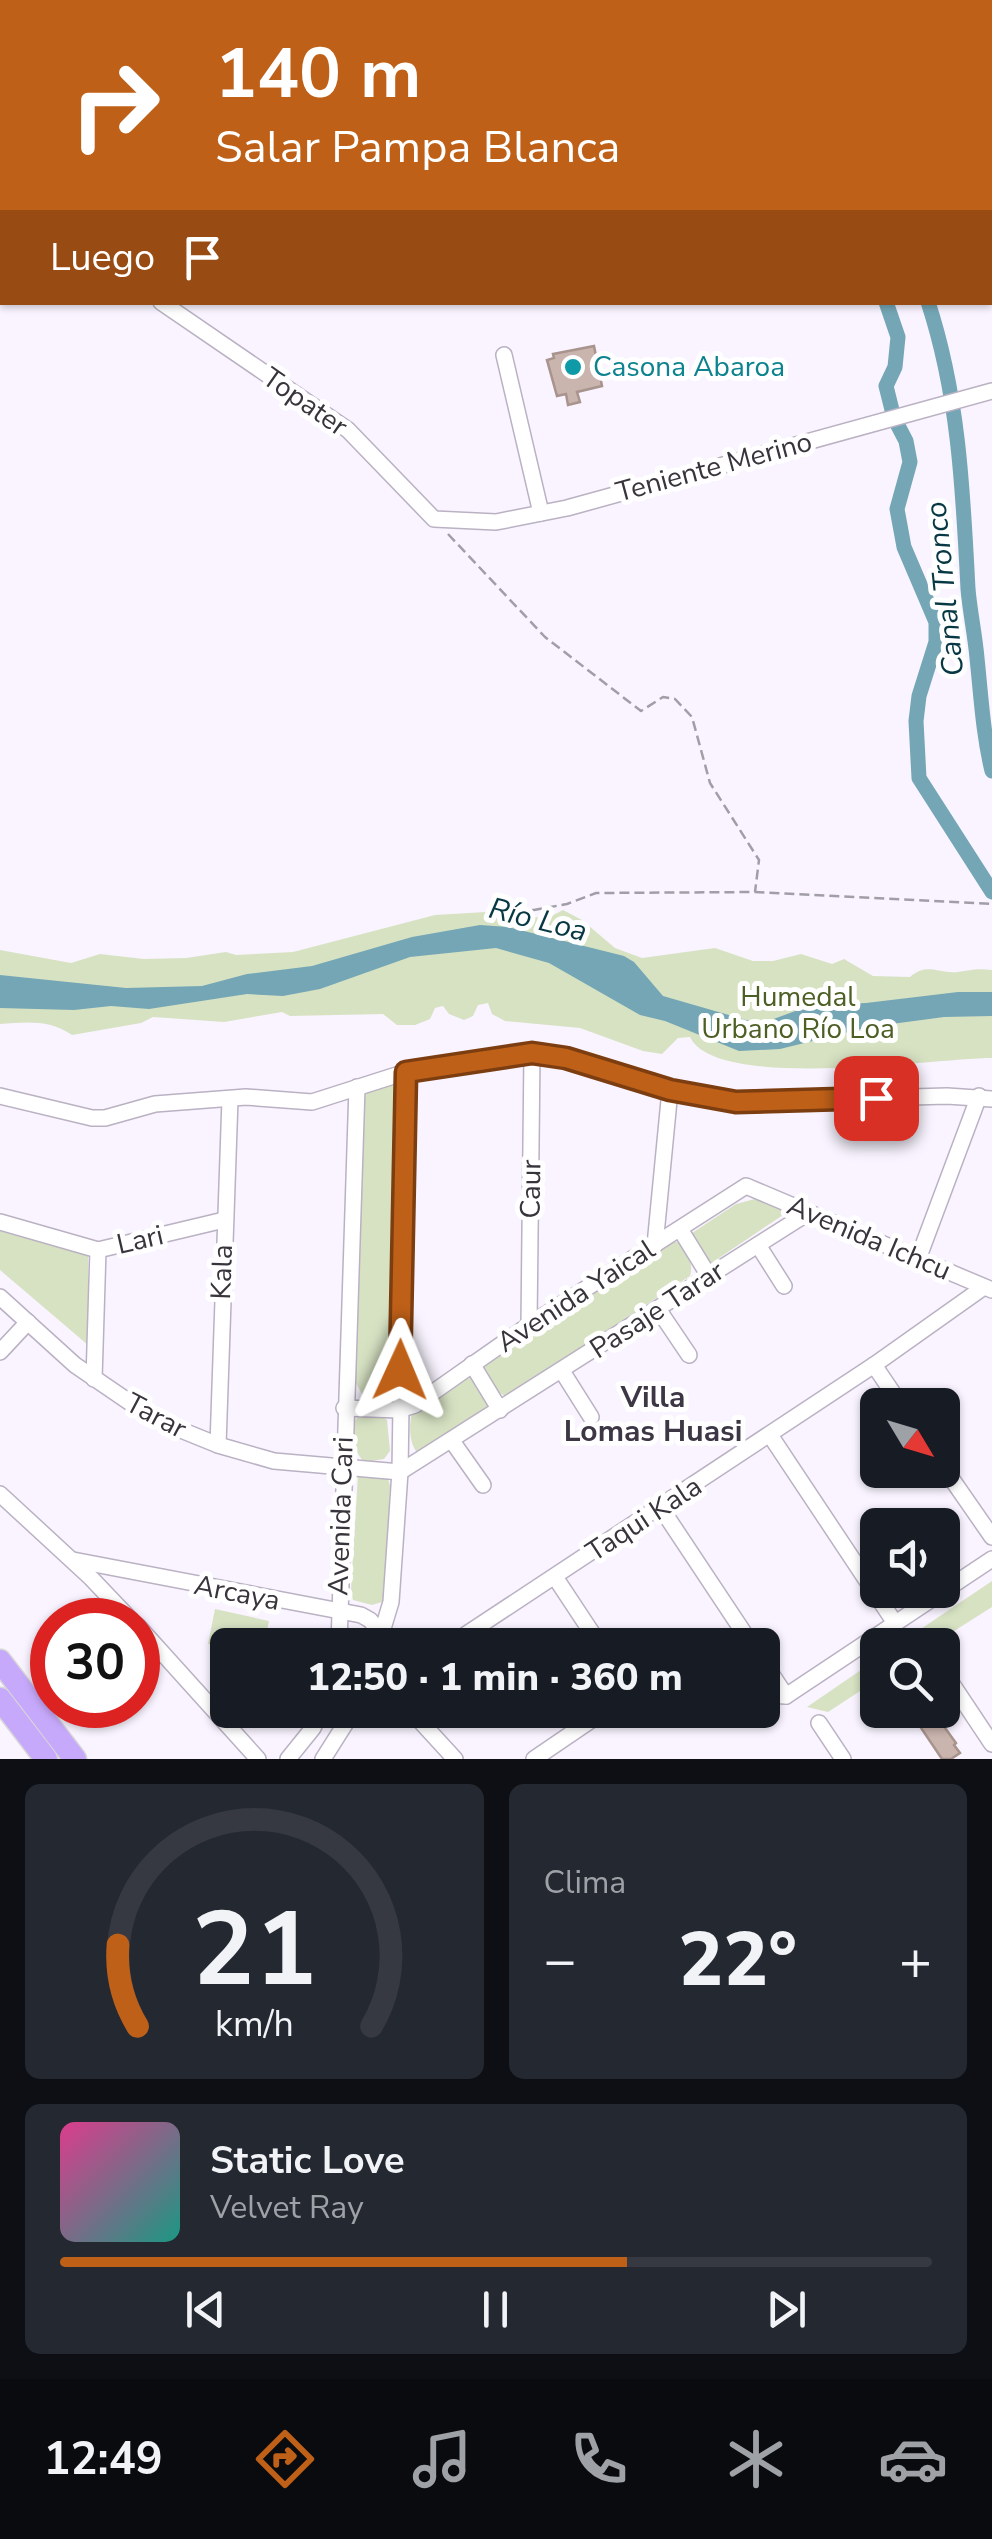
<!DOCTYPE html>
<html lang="es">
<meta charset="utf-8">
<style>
body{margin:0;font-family:"Nunito Sans",sans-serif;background:#242831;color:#f1f3f6;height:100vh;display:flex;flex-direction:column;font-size:38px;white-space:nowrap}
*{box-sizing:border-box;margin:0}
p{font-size:32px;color:#9ea1a6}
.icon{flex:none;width:55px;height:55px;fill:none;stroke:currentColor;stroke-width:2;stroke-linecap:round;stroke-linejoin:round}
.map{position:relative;height:1759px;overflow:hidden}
.sheet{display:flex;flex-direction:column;gap:25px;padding:25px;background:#0d0f14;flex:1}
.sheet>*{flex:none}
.top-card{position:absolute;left:0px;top:0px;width:992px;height:305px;box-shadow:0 2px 8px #0004;background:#bf6018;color:#fff;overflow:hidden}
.needle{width:65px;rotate:128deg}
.buttons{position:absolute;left:860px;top:1388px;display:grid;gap:20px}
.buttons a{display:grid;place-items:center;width:100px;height:100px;border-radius:15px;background:#171b24;box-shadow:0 2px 8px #0004;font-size:50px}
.speed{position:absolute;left:30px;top:1598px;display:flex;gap:20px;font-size:50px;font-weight:700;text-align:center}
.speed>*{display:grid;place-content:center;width:130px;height:130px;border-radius:50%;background:#171b24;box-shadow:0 2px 8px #0004;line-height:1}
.speed .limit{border:15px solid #d22;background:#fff;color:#111}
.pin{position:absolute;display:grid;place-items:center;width:85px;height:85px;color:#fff;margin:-42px;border-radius:20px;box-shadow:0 5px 15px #0006}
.me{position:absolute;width:110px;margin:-55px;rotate:1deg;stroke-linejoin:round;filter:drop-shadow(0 0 8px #0008)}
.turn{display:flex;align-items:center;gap:35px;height:210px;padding:0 50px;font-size:45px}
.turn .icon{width:130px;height:130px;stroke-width:2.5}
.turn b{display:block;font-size:70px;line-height:85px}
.then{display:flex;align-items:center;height:95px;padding:0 50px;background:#0003;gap:20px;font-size:38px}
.big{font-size:75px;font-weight:800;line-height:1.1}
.sheet .tile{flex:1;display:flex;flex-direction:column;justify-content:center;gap:15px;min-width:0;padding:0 35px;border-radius:15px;background:#242831}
.sheet .dial{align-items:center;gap:0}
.dial svg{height:260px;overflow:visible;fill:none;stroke:#363941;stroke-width:7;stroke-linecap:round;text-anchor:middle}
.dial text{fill:#f1f3f6;stroke:none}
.song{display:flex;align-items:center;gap:30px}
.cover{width:120px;height:120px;border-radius:15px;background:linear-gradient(135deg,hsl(330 70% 55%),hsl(170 70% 35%))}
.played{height:10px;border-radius:5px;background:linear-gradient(90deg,#bf6018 65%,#363941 65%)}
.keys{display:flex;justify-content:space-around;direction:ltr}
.heat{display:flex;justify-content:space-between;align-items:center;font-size:55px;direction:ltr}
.sheet .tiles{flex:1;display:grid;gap:25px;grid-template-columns:1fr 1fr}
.tile:last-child{grid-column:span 2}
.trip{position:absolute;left:210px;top:1628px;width:570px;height:100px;border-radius:15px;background:#171b24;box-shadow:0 2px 8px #0004;font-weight:800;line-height:100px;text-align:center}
.dock{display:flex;height:160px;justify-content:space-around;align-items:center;background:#090b0e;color:#9ea1a6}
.dock .icon{width:70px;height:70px}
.dock .current{color:#bf6018}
.dock b{font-size:45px;color:#f1f3f6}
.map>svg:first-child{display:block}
.green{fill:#d7e2c3}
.water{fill:#74a6b5}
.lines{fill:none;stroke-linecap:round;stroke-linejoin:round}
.canal{stroke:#74a6b5;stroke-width:15}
.building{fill:#cab4ae;stroke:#a8938d;stroke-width:2.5}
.minor-casing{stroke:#bab1c3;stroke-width:18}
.highway-casing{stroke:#d7d6d8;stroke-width:25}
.path{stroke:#a29ea7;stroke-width:2.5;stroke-dasharray:10 5;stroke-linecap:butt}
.minor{stroke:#fff;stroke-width:15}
.highway{stroke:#c7a9fb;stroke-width:22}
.route-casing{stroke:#7c3e10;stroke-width:25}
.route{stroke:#bf6018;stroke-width:18}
.culture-dot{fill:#0f9aa8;stroke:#fff;stroke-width:4}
.labels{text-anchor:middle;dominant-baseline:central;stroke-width:10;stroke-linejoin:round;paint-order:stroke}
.culture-label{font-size:28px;fill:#0d838f;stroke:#fff;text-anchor:start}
.street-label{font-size:28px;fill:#38343c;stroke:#fff}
.park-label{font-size:28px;fill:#4d5f24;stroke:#fff}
.water-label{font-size:30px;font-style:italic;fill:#083844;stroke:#fff}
.neighbourhood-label{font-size:30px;font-weight:bold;fill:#3d3644;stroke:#fff}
</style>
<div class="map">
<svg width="992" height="1759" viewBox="0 0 992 1759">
<rect width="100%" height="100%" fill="#f9f4ff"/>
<g class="green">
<path d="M 563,910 L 582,920 L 615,948 L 642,958 L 715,948 L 753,961 L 773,961 L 801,954 L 832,964 L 844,959 L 873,976 L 910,977 C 928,962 938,974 958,972 C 971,970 978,968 992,970 L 992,1058 C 936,1058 716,1092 690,1037 L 678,1038 L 662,1054 L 643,1051 L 580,1028 L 505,1021 L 492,1014 L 488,1003 L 478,1005 L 473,1016 L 464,1020 L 449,1014 L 443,1006 L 435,1008 L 430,1019 L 415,1025 L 397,1025 L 383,1014 L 290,1016 L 282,1012 L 224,1022 L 153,1017 L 141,1023 L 72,1035 C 50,1019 25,1022 0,1024 L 0,950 L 71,963 L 100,954 L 144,959 L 186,958 L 226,952 L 236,955 L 293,952 L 435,915 L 503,911 L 546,919 Z"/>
<path d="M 392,1084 L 397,1092 L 398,1113 L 393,1382 L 384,1394 L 370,1396 L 362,1394 L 354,1380 L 364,1097 L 372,1087 Z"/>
<path d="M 755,1199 L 781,1208 L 783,1215 L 710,1264 L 689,1235 L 736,1204 Z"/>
<path d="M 0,1227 L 88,1256 L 88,1345 L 0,1270 Z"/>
<path d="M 670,1242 L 678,1242 C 687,1254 694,1262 690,1276 L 507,1396 C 494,1393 483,1377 484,1364 Z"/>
<path d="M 470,1373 L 490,1406 L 423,1451 L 416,1451 C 409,1442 408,1420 414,1409 Z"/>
<path d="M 377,1412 L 387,1420 L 390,1451 L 384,1459 L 365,1462 C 354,1455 347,1424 360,1415 C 365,1412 371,1413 377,1412 Z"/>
<path d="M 358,1475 L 387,1477 L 390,1485 L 385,1593 L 382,1602 L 372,1605 L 353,1600 L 351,1590 Z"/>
<path d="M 992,1581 L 992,1607 L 932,1645 L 897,1645 Z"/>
<path d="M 215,1609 L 269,1621 L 264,1645 L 228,1645 L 227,1649 L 208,1644 Z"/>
<path d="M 877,1659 L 877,1680 L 828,1712 L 807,1707 Z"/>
</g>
<path class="water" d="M 480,925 L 508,927 L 624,956 L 634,962 L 663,996 L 760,1024 L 809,1006 L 866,1003 L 958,992 L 992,992 L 992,1016 L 944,1017 L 869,1027 L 780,1049 L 739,1051 L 665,1021 L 640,1015 L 549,963 L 496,948 L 410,957 L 320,989 L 283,996 L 247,994 L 149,1009 L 111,1006 L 74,1010 L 0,1008 L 0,975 L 126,988 L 202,986 L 247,974 L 312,966 L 412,937 Z"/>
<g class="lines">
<g class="canal">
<path d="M 824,0 L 825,2"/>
<path d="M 755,2 L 759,0"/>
<path d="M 782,2 L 782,0"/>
<path d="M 886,302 L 898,337 L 895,367 L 886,386 L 894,418 L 906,441 L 910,462 L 897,509 L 904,547 L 936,622 L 936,642 L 919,696 L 916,721 L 919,778 L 992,892"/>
<path d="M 928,302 C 959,396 963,492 968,589 C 970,612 975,635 977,658 C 981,696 983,734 992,771"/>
</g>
</g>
<g class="building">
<path d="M 594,346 L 602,386 L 577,392 L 580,402 L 568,405 L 566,394 L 557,396 L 547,360 L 554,358 L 553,354 Z"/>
<path d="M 909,1710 L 932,1710 L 956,1743 L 954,1745 L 960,1753 L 951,1759 L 942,1759 Z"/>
</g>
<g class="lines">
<g class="minor-casing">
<g id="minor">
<path d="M 0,162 L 2,166"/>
<path d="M 161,302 L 348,430 L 434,519 L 496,522 L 567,508 L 992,391"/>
<path d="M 504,355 L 541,513"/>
<path d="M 0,1096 L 92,1118 L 105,1118 L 155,1104 L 246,1097 L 312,1102 L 406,1072 L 532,1053 L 566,1059 L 670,1090 L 735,1102 L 947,1096 L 992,1099"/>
<path d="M 0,1222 L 98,1250 L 224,1220"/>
<path d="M 680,1229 L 709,1276"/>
<path d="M 655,1245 L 670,1090"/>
<path d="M 758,1245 L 784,1286"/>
<path d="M 918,1259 L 979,1096"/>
<path d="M 0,1297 L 75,1365 L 135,1406 L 176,1428 L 218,1445 L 274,1461 L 400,1472 L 808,1213"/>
<path d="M 658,1309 L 689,1355"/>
<path d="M 529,1325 L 532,1053"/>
<path d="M 0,1352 L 28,1322"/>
<path d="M 472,1364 L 500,1410"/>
<path d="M 874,1365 L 901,1405"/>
<path d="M 562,1371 L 591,1417"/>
<path d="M 94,1379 L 98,1250"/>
<path d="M 344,1408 L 399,1410 L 415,1405 L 529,1325 L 746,1186 L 992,1290"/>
<path d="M 770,1435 L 895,1623"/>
<path d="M 452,1441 L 483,1485"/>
<path d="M 218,1445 L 230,1099"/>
<path d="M 942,1465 L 992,1537"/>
<path d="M 0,1494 L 91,1578 L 131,1620"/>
<path d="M 661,1508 L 752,1645"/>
<path d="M 73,1560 L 361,1615 L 370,1620 L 384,1637"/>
<path d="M 555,1577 L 600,1645"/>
<path d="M 138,1626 L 258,1759"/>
<path d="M 339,1645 L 357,1087"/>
<path d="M 378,1645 L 391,1602 L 400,1472 L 406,1072"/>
<path d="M 450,1645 L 874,1365 L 984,1287"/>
<path d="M 762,1660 L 786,1696"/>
<path d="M 942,1669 L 992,1744"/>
<path d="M 762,1695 L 786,1696 L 992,1559"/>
<path d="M 410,1710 L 455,1759"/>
<path d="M 819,1723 L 843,1759"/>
<path d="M 288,1759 L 313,1728 L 321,1710"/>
<path d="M 323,1759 L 354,1710"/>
<path d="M 534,1759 L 606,1710"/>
</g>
</g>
<g class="highway-casing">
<g id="highway">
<path d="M 0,1661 L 75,1759"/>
<path d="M 0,1699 L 46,1759"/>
</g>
</g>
<g class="path">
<path d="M 323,0 L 325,2"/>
<path d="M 835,0 L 836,2"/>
<path d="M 448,534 L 545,637 L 641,711 L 663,697 L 675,699 L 692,717 L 710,783 L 759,860 L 755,892"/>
<path d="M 517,909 L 534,910 L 567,904 L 596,893 L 755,892 L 992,904"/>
</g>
<use href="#minor" class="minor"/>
<use href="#highway" class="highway"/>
</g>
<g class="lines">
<g class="route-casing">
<path id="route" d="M 400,1370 L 406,1072 L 532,1053 L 566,1058 L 670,1090 L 736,1102 L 876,1098"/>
</g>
<use href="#route" class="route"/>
</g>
<circle class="culture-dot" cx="573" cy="367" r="10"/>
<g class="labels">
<g class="culture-label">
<text x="593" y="367">Casona Abaroa</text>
</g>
<g class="street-label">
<text transform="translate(305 402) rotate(35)">Topater</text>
<text transform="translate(714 467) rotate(-15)">Teniente Merino</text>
<text transform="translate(531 1189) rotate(-89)">Caur</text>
<text transform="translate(869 1238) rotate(23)">Avenida Ichcu</text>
<text transform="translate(140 1240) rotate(-13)">Lari</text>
<text transform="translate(222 1272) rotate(-88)">Kala</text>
<text transform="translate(576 1296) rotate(-33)">Avenida Yaical</text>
<text transform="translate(657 1310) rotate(-33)">Pasaje Tarar</text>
<text transform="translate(156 1416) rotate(28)">Tarar</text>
<text transform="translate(341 1516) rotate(-88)">Avenida Cari</text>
<text transform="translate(644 1519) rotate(-33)">Taqui Kala</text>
<text transform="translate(237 1593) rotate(11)">Arcaya</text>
</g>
<g class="park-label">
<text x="798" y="997">Humedal<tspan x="798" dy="32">Urbano Río Loa</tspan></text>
</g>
<g class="water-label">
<text transform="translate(945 589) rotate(-96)">Canal Tronco</text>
<text transform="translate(538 920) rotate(14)">Río Loa</text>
</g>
<g class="neighbourhood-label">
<text x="653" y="1397">Villa<tspan x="653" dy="34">Lomas Huasi</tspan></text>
</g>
</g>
</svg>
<div class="buttons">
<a><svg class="needle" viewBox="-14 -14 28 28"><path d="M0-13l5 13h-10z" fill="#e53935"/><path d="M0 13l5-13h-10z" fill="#9ea1a6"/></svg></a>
<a><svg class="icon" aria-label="sound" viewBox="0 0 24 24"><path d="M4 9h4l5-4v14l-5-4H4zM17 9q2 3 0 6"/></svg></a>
<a><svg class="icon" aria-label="search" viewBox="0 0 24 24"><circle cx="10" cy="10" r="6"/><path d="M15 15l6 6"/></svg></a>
</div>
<div class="speed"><div class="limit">30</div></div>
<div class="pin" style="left:876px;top:1098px;background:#d93025"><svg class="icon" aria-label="arrive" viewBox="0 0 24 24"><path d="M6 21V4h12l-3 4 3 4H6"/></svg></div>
<svg class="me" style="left:400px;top:1370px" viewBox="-20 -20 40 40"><path d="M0-17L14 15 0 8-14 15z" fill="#bf6018" stroke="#fff" stroke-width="4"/></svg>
<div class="trip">12:50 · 1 min · 360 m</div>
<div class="top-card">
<div class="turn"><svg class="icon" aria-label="right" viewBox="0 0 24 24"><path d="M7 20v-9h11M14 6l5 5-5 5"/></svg><div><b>140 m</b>Salar Pampa Blanca</div></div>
<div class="then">Luego<svg class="icon" aria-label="arrive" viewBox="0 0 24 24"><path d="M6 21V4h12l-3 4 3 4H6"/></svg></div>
</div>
</div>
<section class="sheet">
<div class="tiles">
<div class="tile dial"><svg viewBox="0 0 100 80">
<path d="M14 69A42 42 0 1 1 86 69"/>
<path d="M14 69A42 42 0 0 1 8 44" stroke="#bf6018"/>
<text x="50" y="56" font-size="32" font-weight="700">21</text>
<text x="50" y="72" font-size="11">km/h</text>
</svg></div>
<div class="tile"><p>Clima</p>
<div class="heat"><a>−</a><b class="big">22°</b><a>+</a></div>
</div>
<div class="tile">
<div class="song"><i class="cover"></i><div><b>Static Love</b><p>Velvet Ray</p></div></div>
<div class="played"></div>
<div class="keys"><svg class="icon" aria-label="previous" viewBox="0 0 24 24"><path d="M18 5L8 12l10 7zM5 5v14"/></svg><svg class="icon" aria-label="pause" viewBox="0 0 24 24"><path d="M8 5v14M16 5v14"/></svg><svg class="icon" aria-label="next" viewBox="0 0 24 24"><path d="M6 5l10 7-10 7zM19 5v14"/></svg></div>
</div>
</div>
</section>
<nav class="dock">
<b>12:49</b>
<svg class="icon current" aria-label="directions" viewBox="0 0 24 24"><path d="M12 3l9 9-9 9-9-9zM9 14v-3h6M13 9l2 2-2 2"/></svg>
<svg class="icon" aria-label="music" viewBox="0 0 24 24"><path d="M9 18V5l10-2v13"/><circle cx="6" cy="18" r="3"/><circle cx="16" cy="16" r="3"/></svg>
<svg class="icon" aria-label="phone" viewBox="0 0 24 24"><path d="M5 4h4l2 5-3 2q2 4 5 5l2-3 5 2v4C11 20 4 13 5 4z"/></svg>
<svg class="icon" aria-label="climate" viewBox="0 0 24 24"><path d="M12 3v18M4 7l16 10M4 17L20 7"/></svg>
<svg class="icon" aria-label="car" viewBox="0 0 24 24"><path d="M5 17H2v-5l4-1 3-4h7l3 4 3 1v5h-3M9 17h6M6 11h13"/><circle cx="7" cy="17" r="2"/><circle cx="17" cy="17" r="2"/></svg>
</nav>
